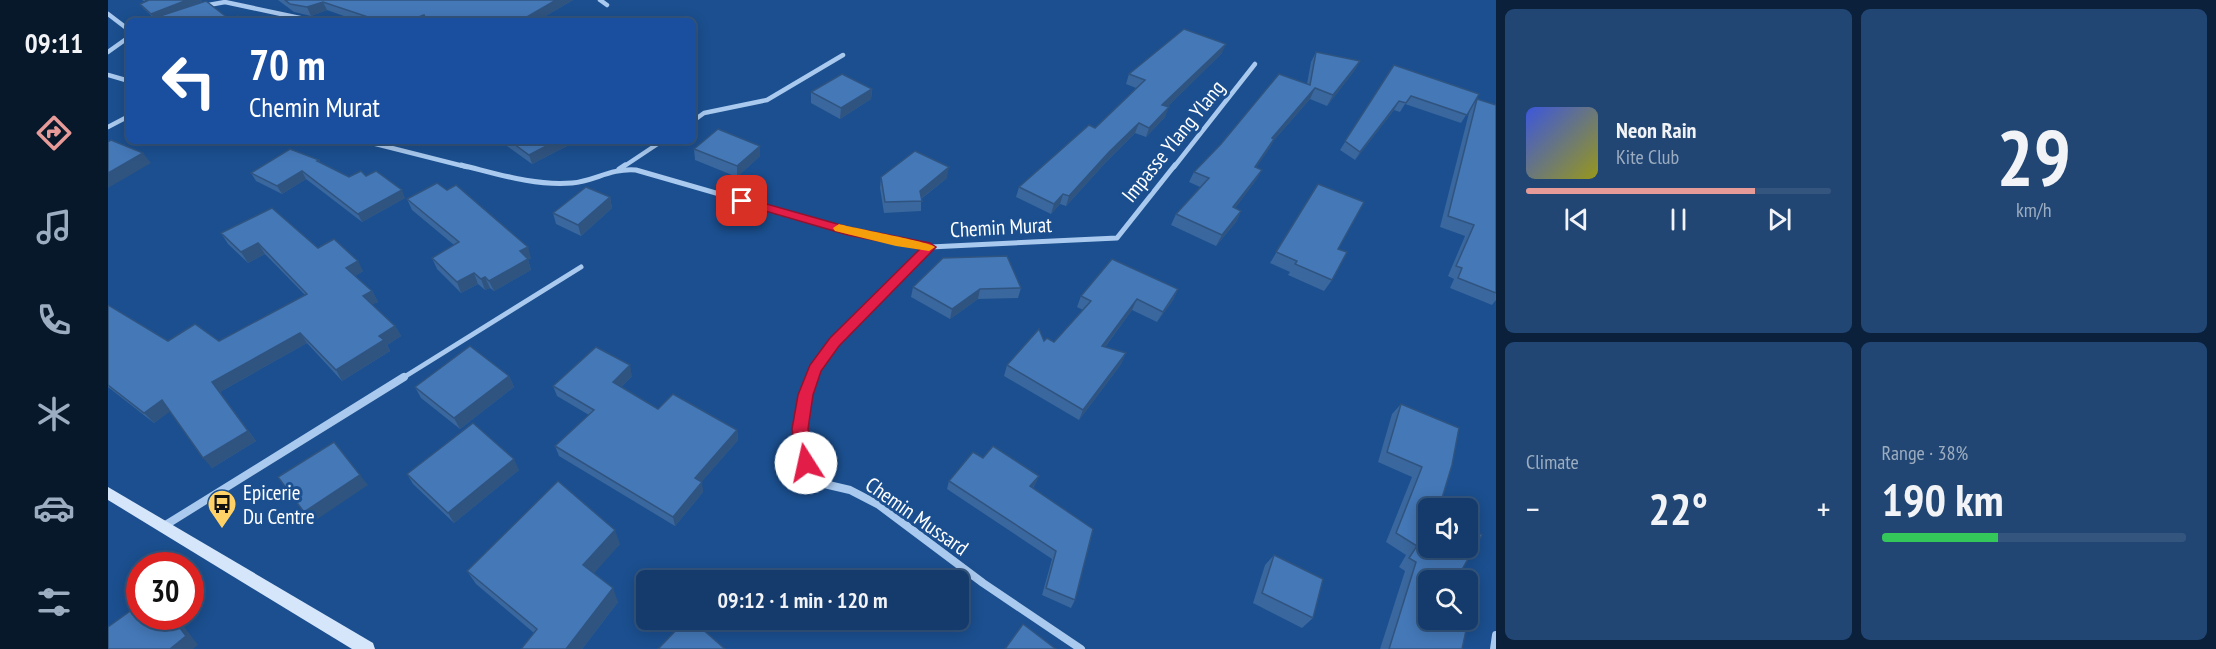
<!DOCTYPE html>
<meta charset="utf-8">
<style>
body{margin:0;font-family:"PT Sans Narrow",sans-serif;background:#214673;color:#f1f3f6;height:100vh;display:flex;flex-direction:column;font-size:22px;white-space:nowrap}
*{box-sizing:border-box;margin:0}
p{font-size:20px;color:#9dadc1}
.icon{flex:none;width:33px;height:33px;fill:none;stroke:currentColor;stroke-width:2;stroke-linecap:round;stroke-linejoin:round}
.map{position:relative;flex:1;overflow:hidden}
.drawer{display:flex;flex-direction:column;gap:9px;padding:9px;background:#0b203b;width:720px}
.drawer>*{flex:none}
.banner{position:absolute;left:18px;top:18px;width:570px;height:126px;border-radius:9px;box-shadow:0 3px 15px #0003,0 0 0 2px #33557e;background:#1a4fa0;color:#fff;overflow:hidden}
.buttons{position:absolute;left:1310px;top:498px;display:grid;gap:12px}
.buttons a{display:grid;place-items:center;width:60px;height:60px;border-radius:9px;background:#143b6b;box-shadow:0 3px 15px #0003,0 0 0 2px #33557e;font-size:30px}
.speed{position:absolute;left:18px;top:552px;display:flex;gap:12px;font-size:30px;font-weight:700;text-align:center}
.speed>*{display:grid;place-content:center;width:78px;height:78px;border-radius:50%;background:#143b6b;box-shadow:0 3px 15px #0003,0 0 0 2px #33557e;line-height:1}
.speed .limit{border:9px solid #d22;background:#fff;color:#111}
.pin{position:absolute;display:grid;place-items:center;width:51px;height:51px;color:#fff;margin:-26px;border-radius:12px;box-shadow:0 3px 9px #0006}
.me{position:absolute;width:66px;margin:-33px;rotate:350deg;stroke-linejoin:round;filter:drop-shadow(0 0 4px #0008)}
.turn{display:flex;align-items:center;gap:21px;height:126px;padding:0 24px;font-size:27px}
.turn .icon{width:78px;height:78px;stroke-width:2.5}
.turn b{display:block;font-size:42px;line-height:51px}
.big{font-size:45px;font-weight:600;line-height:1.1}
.drawer .card{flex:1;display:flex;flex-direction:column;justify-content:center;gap:9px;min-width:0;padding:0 21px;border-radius:9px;background:#214673}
.drawer .dial{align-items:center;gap:0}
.dial b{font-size:78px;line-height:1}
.song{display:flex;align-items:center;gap:18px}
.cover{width:72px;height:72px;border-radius:9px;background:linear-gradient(135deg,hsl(230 70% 55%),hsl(60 70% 35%))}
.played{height:6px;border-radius:3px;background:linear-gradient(90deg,#e69b98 75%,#33557e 75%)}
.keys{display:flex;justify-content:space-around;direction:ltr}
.heat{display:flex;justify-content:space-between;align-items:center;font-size:33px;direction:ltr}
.charge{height:9px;border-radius:4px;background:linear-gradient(90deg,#34c759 38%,#33557e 0)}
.drawer .tiles{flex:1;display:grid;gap:9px;grid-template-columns:repeat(2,1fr)}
.trip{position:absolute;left:528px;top:570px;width:333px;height:60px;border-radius:9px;background:#143b6b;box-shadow:0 3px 15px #0003,0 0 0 2px #33557e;font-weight:600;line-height:60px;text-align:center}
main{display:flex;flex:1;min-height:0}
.dock{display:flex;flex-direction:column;width:108px;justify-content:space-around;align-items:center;background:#08182b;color:#9dadc1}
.dock .icon{width:42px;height:42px}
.dock .current{color:#e69b98}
.dock b{font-size:27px;color:#f1f3f6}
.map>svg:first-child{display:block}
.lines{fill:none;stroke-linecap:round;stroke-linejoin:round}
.street-far2{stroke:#a9c9ee;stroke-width:4.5}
.street-far1{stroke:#a9c9ee;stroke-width:5}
.street{stroke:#a9c9ee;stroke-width:8}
.secondary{fill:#d6e6fa;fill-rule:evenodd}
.wall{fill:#3a679d}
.shaded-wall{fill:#305480}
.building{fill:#4478b7;stroke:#305480;stroke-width:1.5}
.route{fill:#e11d48;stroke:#92132f;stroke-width:1.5}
.slow{fill:#f59e0b}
.labels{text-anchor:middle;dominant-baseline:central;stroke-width:6;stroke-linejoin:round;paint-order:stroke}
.street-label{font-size:21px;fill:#fff;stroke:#1b4f8f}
.poi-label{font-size:21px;fill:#fff;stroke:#1b4f8f;text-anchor:start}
</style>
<main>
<nav class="dock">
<b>09:11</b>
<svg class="icon current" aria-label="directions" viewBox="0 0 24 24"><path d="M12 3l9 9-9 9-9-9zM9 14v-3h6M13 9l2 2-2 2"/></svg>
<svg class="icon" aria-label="music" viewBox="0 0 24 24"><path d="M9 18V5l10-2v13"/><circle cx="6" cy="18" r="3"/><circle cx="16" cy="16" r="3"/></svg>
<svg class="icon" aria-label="phone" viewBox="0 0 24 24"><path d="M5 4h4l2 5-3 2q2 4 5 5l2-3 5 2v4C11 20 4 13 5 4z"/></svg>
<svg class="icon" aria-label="climate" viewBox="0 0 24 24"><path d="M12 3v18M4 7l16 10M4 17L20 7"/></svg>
<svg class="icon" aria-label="car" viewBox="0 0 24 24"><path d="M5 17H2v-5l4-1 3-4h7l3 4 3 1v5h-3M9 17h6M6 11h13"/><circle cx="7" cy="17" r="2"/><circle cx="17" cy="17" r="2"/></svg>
<svg class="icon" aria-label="filters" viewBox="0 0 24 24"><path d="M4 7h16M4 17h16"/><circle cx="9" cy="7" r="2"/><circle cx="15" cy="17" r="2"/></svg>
</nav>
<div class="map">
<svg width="1388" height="649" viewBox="0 0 1388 649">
<rect width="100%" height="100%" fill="#1b4f8f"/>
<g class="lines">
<g class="street-far2">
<path d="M 492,0 L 499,5"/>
<path d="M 95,6 L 117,2 L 206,21"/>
<path d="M 0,14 L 21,30"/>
<path d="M 0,52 L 21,37"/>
<path d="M 0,75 L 21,81"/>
<path d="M 585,121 L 596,113 L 659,100 L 735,55"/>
<path d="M 0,127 L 21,116"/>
<path d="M 256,141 L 359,167"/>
<path d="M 515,167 L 554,141"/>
<path d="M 1066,167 L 1147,64"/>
</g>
<g class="street-far1">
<path d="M 353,165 C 390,174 426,186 464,183 C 487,181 502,168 528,170 L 740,231 L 822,247 L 1009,238 L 1067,165"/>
<path d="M 511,169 L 517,165"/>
<path d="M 293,379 L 473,267"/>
<path d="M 704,379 C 717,339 790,278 822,247"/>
</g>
<g class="street">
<path d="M 704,377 C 695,403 687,436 698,463 C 701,470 708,477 712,483 L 742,490 L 771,505 L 875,583 L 973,649"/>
<path d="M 56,526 L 296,377"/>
<path d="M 1386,649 L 1388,635"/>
</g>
<path class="secondary" d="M 0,487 L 265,643 L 267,649 L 244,649 L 0,500 Z"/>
</g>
<g class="wall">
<path d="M 34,0 L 93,0 L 94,1 L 74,9 L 121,19 L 137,21 L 51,21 L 49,18 L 47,19 L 36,9 L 32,4 L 37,2 Z"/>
<path d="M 170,0 L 465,0 L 429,21 L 250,21 L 219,10 L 203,16 L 186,12 Z"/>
<path d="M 1208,52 L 1252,61 L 1246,71 L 1219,106 L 1202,99 L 1166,140 L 1161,149 L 1148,167 L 1154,170 L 1148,180 L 1127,208 L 1133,211 L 1128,222 L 1108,246 L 1063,225 L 1068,214 L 1092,187 L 1081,182 L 1086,172 L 1199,84 L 1203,62 Z"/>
<path d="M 1114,53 L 1059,107 L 1057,117 L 1038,137 L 1027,133 L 998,162 L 958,206 L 952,204 L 943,214 L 908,197 L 911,187 L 987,128 L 1028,88 L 1018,84 L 1021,74 Z"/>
<path d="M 1286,65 L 1362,109 L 1369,99 L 1388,105 L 1388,300 L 1384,305 L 1342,288 L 1346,279 L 1340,276 L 1357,236 L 1332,227 L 1362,109 L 1353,123 L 1297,104 L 1292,112 L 1286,110 L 1247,160 L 1232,150 Z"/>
<path d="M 764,89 L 763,99 L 732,119 L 703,103 L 703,92 Z"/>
<path d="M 397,141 L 457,141 L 459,146 L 424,164 L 399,146 Z"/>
<path d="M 586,149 L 652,156 L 629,177 L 587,160 Z"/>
<path d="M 211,160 L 213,164 L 241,177 L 258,176 L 297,198 L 254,222 L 198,179 L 174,194 L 148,181 L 143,173 Z"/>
<path d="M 773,177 L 839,178 L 813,199 L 813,211 L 776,213 L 772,188 Z"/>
<path d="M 1210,184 L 1230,249 L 1224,280 L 1216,291 L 1180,275 L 1182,272 L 1162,263 Z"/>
<path d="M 502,197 L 504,208 L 473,236 L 448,224 L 445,213 Z"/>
<path d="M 299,199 L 423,258 L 420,260 L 423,270 L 386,291 L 382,288 L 377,290 L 370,284 L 353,293 L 329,269 L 324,258 L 346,245 L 304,210 Z"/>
<path d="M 113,233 L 210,248 L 255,271 L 247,276 L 264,291 L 270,302 L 264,304 L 287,326 L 293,336 L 279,345 L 282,351 L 234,381 L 199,343 L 112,392 L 148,441 L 104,468 L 62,411 L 46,423 L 0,387 L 0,305 L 60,341 L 111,341 L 197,295 L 157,254 L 140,263 L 120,244 Z"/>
<path d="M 805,287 L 913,288 L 910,298 L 870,299 L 842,319 L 803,297 Z"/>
<path d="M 1070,289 L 1065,300 L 1049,322 L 1024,310 L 997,347 L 1018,353 L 1013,364 L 971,420 L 896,376 L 899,365 L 936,341 L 946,342 L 975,310 L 969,307 L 973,296 Z"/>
<path d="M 401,376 L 406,387 L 352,429 L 313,398 L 307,387 Z"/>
<path d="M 524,376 L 513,387 L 550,409 L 629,430 L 630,440 L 593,482 L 595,492 L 567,526 L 451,456 L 447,446 L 481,415 L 449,396 L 445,386 Z"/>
<path d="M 1293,404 L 1331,508 L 1320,620 L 1354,649 L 1272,649 L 1297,571 L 1291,567 L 1298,555 L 1278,542 L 1304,477 L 1270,462 L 1284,414 Z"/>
<path d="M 875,458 L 931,476 L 925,488 L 967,600 L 963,608 L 934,595 L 944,559 L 839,489 L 841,481 Z"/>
<path d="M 411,470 L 346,523 L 305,484 L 299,474 Z"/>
<path d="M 512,544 L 485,573 L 510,602 L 474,649 L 413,649 L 426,633 L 368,584 L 359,571 Z"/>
<path d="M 1166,555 L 1205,618 L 1194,628 L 1145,603 L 1157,565 Z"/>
</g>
<g class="shaded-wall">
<path d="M 79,0 L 93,0 L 94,1 L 47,19 L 43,14 Z"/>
<path d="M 448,0 L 465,0 L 429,21 L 412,21 Z"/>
<path d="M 215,2 L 219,10 L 203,16 L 199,7 Z"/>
<path d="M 316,15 L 318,21 L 300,21 Z"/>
<path d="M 1118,44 L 1114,53 L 1051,115 L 1054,105 Z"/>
<path d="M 1252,61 L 1246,71 L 1219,106 L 1225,95 Z"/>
<path d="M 1207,88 L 1202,99 L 1166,140 L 1161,149 L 1141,178 L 1164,138 Z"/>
<path d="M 764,89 L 763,99 L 732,119 L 733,108 Z"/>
<path d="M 1291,101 L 1286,110 L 1247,160 L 1252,152 Z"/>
<path d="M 1061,107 L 1057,117 L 1038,137 L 1041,128 Z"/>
<path d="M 1031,123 L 1027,133 L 998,162 L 958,206 L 961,196 L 1001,152 Z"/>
<path d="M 448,141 L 457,141 L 459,146 L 424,164 L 421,155 Z"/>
<path d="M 652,146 L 652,156 L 629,177 L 629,166 Z"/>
<path d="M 35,153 L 43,163 L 0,188 L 0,173 Z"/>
<path d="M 841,167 L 839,178 L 810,201 L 812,191 Z"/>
<path d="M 1154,170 L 1148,180 L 1120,218 L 1125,207 Z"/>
<path d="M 194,171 L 198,179 L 174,194 L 169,186 Z"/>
<path d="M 294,190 L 297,198 L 254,222 L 250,214 Z"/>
<path d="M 955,194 L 952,204 L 943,214 L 946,204 Z"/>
<path d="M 502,197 L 504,208 L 473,236 L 470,225 Z"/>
<path d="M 1133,211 L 1128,222 L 1108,246 L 1114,235 Z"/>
<path d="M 150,243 L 157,254 L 140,263 L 133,252 Z"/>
<path d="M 420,247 L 423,258 L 420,260 L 423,270 L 386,291 L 381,281 L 412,251 Z"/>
<path d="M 250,261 L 255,271 L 244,278 L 238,268 Z"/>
<path d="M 366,273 L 370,284 L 353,293 L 349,282 Z"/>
<path d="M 377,277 L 382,288 L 377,290 L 373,279 Z"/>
<path d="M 872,289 L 870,299 L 842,319 L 844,309 Z"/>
<path d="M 1070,289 L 1065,300 L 1049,322 L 1055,312 Z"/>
<path d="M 264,291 L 270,302 L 261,306 L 255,296 Z"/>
<path d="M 1029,299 L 1024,310 L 990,356 L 994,346 Z"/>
<path d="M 287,326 L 293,336 L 279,345 L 282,351 L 234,381 L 228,370 L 271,336 Z"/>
<path d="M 192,333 L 199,343 L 112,392 L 148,441 L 104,468 L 95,458 L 104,382 Z"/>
<path d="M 1018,353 L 1013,364 L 971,420 L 975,410 Z"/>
<path d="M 522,365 L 524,376 L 508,392 L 505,382 Z"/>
<path d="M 401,376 L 406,387 L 352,429 L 346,418 Z"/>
<path d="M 54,400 L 64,410 L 46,423 L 36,413 Z"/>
<path d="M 629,430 L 630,440 L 588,488 L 587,478 Z"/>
<path d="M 406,459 L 411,470 L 346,523 L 340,513 Z"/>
<path d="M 252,475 L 260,485 L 205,522 L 196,512 Z"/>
<path d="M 931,476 L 927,484 L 919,495 L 922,486 Z"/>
<path d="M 594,482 L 595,492 L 567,526 L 565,517 Z"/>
<path d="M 507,530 L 512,544 L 481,579 L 475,565 Z"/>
<path d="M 505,588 L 510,602 L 474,649 L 458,649 Z"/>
<path d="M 63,616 L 68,616 L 90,645 L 85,649 L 62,649 Z"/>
</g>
<g class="building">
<path d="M 37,0 L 79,0 L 43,14 L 32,4 L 39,1 Z"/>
<path d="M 177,0 L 448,0 L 412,21 L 316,21 L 318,19 L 316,15 L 300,21 L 272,21 L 215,2 L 199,7 L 182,4 Z"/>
<path d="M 98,1 L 121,19 L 130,16 L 137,21 L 53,21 L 49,17 Z"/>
<path d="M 1076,29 L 1118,44 L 1054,105 L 1061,107 L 1041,128 L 1031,123 L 1001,152 L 961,196 L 955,194 L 946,204 L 911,187 L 981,125 L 987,128 L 1037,80 L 1021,74 Z"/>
<path d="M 1208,52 L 1252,61 L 1225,95 L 1207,88 L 1164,138 L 1166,139 L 1147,167 L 1154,170 L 1125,207 L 1133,211 L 1114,235 L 1068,214 L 1101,178 L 1086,172 L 1113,144 L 1171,74 L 1202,85 Z"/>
<path d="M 1286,65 L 1371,94 L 1359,115 L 1303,96 L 1298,103 L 1291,101 L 1252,152 L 1237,141 Z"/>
<path d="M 734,74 L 764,89 L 733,108 L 703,92 Z"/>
<path d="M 1369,99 L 1388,105 L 1388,293 L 1350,278 L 1354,268 L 1348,266 L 1366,225 L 1340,216 Z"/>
<path d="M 610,129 L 652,146 L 629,166 L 586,149 Z"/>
<path d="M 3,140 L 35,153 L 0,173 L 0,142 Z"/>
<path d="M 402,141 L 448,141 L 421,155 Z"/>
<path d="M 182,149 L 211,160 L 209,161 L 241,177 L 253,171 L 258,176 L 268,171 L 294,190 L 250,214 L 194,171 L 169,186 L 143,173 Z"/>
<path d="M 807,151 L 841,167 L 812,191 L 814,201 L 777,202 L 773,177 Z"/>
<path d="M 329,183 L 339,190 L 348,185 L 420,247 L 412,251 L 420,259 L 381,281 L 377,277 L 373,279 L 366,273 L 349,282 L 324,258 L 351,242 L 299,199 Z"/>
<path d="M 1210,184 L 1256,202 L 1230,249 L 1239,252 L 1224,280 L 1187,264 L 1189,261 L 1168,252 Z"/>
<path d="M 478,187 L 502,197 L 470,225 L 445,213 Z"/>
<path d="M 164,208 L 210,248 L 226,239 L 250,261 L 238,268 L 264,291 L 255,296 L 287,326 L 271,336 L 276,340 L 228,370 L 192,333 L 104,382 L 140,431 L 95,458 L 54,400 L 36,413 L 0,385 L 0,305 L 60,341 L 87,324 L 111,341 L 199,294 L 150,243 L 133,252 L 113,233 Z"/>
<path d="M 899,256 L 913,288 L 872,289 L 844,309 L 805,287 L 835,258 Z"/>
<path d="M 1004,259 L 1070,289 L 1055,312 L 1029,299 L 994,346 L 1018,353 L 975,410 L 899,365 L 931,329 L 936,341 L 939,338 L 946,342 L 983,301 L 973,296 Z"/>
<path d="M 362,346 L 401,376 L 346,418 L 307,387 Z"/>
<path d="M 488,347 L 522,365 L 505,382 L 550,409 L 565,394 L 629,430 L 587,478 L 594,482 L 565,517 L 447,446 L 486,410 L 445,386 Z"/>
<path d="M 1293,404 L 1351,428 L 1344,465 L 1331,508 L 1320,508 L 1320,548 L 1359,548 L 1359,526 L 1374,535 L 1348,580 L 1320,580 L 1320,620 L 1348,620 L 1359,626 L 1354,649 L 1281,649 L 1308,562 L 1301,558 L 1309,546 L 1288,533 L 1314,467 L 1279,452 Z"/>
<path d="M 365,423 L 406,459 L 340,513 L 299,474 Z"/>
<path d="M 226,442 L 252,475 L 196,512 L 170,477 Z"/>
<path d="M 885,446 L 931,476 L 922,486 L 985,529 L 967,600 L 938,588 L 948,551 L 841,481 L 865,452 L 875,458 Z"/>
<path d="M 450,481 L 507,530 L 475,565 L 505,588 L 458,649 L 413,649 L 429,629 L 359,571 Z"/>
<path d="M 1166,555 L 1215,579 L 1205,618 L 1154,593 Z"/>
<path d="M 32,604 L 32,616 L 63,616 L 78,636 L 62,649 L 0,649 L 0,627 Z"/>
<path d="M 578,620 L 584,620 L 617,649 L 550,649 Z"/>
<path d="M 915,624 L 948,649 L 897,649 Z"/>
</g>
<path class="route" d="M 634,197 L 740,227 L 822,243 L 828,247 L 731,346 L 713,371 L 705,395 L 700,429 L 706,463 L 704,468 L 698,470 L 693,468 L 690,463 L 684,429 L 690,395 L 702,365 L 722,338 L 812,249 L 740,235 L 630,203 L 630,198 Z"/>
<path class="slow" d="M 731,224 C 745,228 823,242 827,247 L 821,251 L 788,246 L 727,231 L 725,228 Z"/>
<defs>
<g id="bus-pin" transform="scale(1.5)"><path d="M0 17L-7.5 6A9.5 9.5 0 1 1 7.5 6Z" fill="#ffd166" stroke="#1b4f8f"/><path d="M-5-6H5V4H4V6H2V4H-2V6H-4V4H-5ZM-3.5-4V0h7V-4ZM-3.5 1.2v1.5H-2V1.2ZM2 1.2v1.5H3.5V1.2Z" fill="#111"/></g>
</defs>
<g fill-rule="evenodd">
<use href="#bus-pin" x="114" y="504"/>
</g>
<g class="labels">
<g class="street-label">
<text transform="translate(1065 141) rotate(-51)">Impasse Ylang Ylang</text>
<text transform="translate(893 227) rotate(-3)">Chemin Murat</text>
<text transform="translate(809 516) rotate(35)">Chemin Mussard</text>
</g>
<g class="poi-label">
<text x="135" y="492">Epicerie<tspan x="135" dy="24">Du Centre</tspan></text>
</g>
</g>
</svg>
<div class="buttons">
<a><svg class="icon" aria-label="sound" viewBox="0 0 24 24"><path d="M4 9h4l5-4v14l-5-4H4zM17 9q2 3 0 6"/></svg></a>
<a><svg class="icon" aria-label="search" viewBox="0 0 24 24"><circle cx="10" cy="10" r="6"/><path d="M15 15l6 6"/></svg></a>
</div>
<div class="speed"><div class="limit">30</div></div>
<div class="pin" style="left:634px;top:201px;background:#d93025"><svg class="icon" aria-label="arrive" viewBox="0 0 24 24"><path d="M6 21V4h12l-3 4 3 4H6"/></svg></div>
<svg class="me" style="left:698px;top:463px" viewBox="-20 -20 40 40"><circle r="19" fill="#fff"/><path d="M0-13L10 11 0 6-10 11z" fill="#e11d48"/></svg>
<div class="trip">09:12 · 1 min · 120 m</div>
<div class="banner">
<div class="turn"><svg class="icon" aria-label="left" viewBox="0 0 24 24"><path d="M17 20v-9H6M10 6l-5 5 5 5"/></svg><div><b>70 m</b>Chemin Murat</div></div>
</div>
</div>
<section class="drawer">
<div class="tiles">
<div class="card">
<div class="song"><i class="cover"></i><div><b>Neon Rain</b><p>Kite Club</p></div></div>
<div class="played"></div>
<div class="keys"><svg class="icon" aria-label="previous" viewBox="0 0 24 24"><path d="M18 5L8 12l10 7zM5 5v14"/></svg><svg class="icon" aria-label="pause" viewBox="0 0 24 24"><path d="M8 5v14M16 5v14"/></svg><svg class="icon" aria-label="next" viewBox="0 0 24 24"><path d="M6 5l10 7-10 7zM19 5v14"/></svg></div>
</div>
<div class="card dial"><b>29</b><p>km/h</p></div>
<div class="card"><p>Climate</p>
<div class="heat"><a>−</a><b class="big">22°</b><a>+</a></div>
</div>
<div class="card"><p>Range · 38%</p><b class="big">190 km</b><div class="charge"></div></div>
</div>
</section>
</main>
